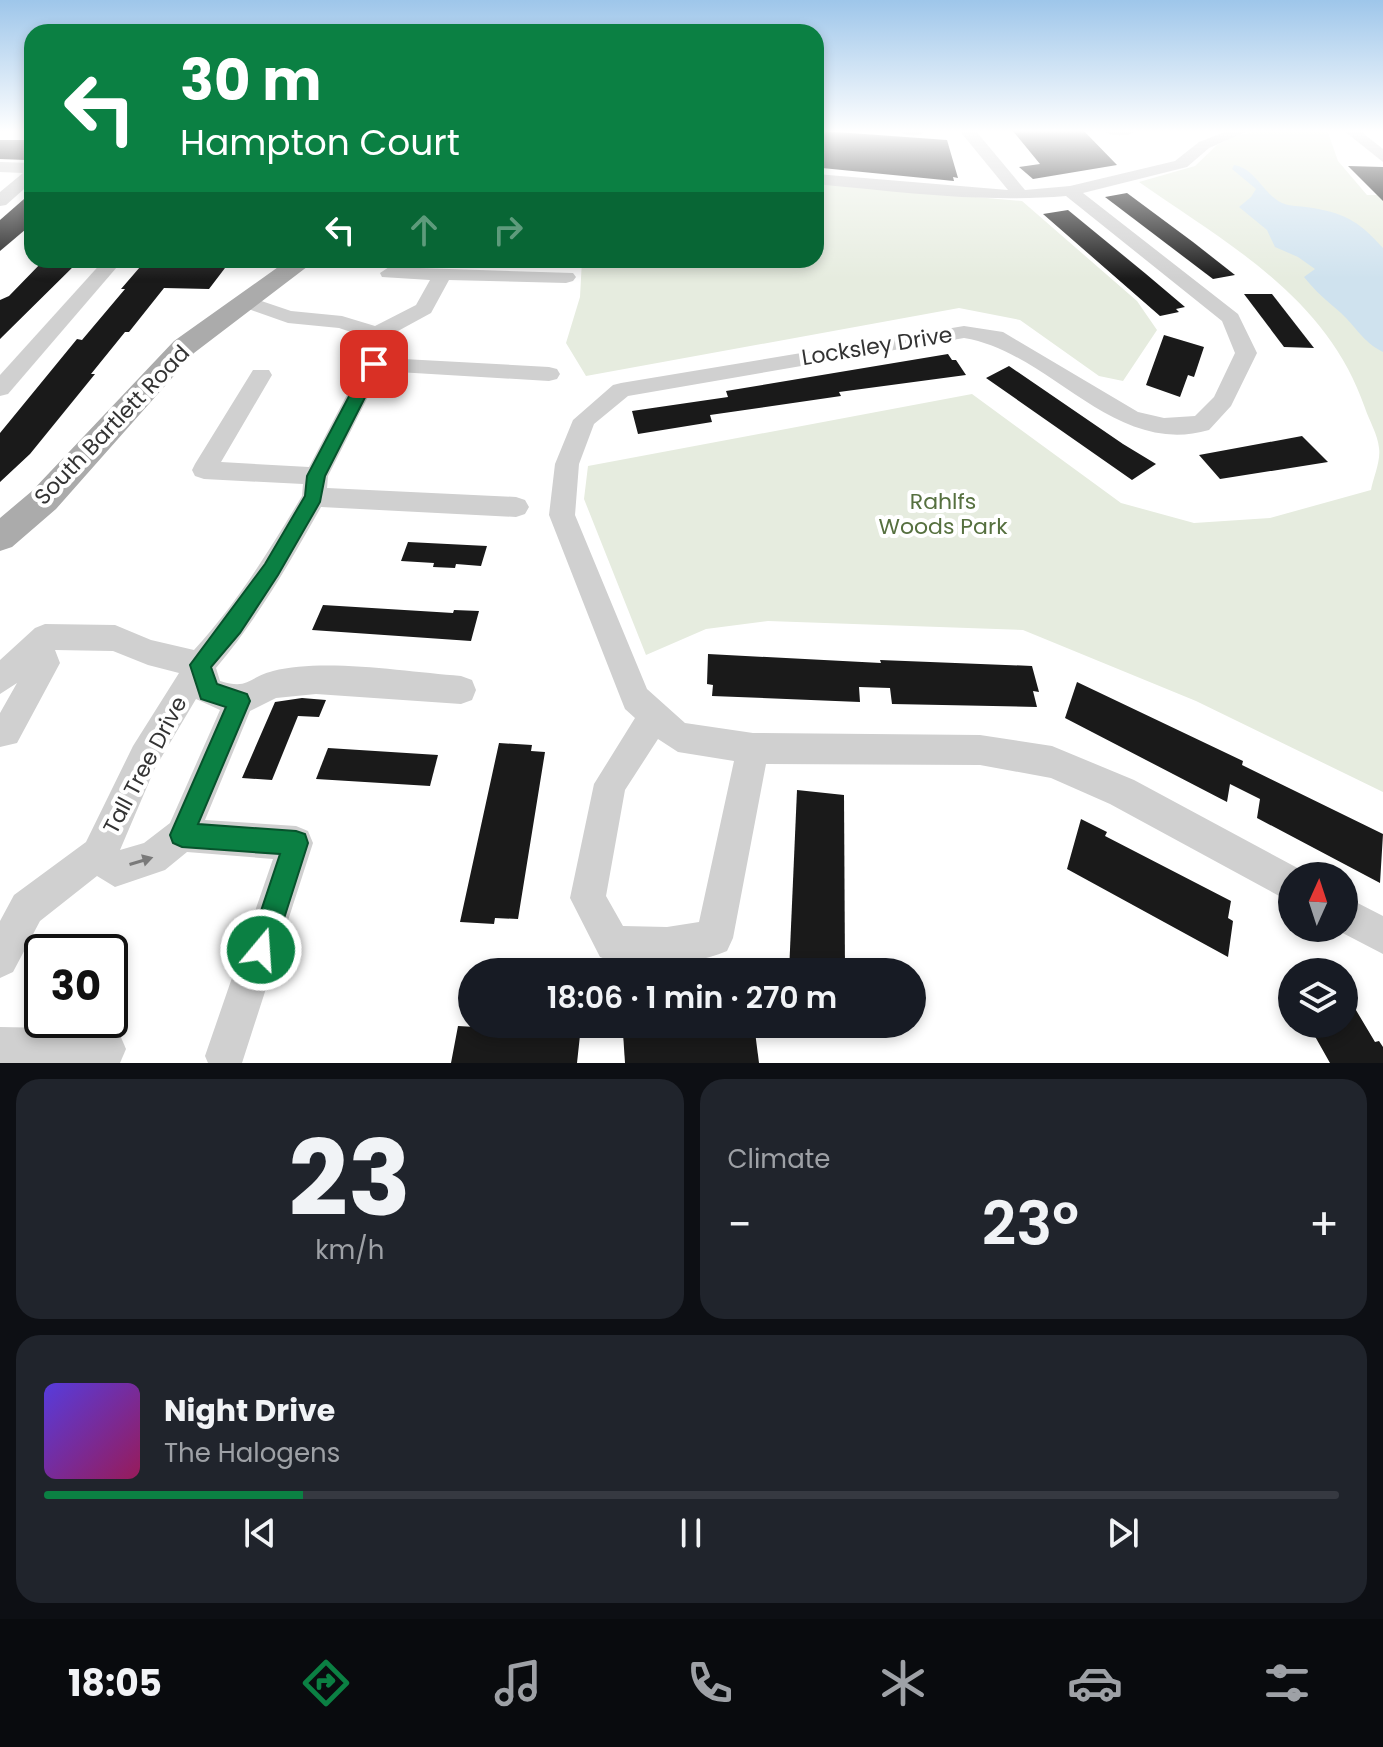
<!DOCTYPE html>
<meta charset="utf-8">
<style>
body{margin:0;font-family:Poppins,sans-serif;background:#20242c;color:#f1f3f6;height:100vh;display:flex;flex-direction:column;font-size:30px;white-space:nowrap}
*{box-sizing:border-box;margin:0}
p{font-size:26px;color:#9ea1a6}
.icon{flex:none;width:44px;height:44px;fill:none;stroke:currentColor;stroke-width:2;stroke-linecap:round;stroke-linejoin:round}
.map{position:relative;height:1063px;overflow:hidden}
.panel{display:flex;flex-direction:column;gap:16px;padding:16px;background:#0d0f14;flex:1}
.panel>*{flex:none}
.hud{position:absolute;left:24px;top:24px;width:800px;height:244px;border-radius:24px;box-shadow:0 4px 12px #0003;background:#0b8043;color:#fff;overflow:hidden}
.needle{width:52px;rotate:3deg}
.fabs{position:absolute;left:1278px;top:862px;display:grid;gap:16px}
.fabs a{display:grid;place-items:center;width:80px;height:80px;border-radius:50%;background:#171b24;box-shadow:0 4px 12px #0003;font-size:40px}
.speed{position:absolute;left:24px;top:934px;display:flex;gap:16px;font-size:40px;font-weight:700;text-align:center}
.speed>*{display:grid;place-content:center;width:104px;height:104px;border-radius:50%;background:#171b24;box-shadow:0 4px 12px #0003;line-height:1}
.speed .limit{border:4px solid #111;border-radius:12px;background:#fff;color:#111}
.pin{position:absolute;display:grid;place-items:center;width:68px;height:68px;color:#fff;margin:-34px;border-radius:16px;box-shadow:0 4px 12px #0006}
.me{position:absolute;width:88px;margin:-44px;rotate:18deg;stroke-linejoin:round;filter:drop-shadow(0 0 6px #0008)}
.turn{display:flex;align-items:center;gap:28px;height:168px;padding:0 24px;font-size:36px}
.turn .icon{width:104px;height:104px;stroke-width:2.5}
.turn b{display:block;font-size:56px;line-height:68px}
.lanes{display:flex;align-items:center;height:76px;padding:0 24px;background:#0003;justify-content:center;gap:40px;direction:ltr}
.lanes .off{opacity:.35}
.big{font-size:60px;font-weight:600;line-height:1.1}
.panel .widget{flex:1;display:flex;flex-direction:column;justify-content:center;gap:12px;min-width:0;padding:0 28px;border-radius:24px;background:#20242c}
.panel .dial{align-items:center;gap:0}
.dial b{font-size:104px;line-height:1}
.song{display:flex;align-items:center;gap:24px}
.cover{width:96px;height:96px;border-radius:12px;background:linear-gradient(135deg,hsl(250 70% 55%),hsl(330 70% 35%))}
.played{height:8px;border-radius:4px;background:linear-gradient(90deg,#0b8043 20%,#363941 20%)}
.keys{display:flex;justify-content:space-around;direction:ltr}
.heat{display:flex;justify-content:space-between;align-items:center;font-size:44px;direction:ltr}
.panel .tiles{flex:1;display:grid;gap:16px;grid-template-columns:1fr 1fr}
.widget:last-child{grid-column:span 2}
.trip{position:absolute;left:458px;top:958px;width:468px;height:80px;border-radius:40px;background:#171b24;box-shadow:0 4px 12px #0003;font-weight:600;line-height:80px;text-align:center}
.dock{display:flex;height:128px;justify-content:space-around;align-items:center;background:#090b0e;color:#9ea1a6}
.dock .icon{width:56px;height:56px}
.dock .on{color:#0b8043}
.dock b{font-size:36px;color:#f1f3f6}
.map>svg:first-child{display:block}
.green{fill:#e6ecdf}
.water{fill:#cfe2ee}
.building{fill:#1a1a1a}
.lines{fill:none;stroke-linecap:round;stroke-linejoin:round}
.minor{fill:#d0d0d0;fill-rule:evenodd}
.major{fill:#ababab;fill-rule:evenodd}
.oneway{fill:#7a7a7a}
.route{fill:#0b8043;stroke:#07532c;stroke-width:2}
.labels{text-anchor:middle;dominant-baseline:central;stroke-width:8;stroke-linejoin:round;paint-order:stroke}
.street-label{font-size:22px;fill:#333;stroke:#fff}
.park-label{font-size:22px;fill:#56703f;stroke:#fff}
</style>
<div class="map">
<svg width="1383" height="1063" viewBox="0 0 1383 1063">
<rect width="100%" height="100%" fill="#fff"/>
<g class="green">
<path d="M 1260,130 L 1327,130 L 1338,161 L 1367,195 L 1383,195 L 1383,792 L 1196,701 L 1023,630 L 768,621 L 706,629 L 646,655 L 584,499 L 588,466 L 972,394 L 1121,503 L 1194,523 L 1270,518 L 1371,490 C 1373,478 1381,461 1379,448 C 1378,435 1369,420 1365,408 C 1327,297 1229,245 1139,182 L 1195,166 L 1217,145 L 1235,136 Z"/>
<path d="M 816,183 L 1022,201 L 1137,301 L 1157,330 L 1123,381 L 1099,376 L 1020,320 L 959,308 L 586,376 L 566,343 L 580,297 L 582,260 L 816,260 Z"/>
</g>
<path class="water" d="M 1234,165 C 1256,169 1262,193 1282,203 C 1291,207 1304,206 1313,208 C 1348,214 1360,223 1383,248 L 1383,352 C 1363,342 1356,327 1341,313 C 1327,301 1315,291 1304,277 L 1315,269 L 1298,257 L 1275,247 L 1267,230 L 1239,207 L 1251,197 L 1256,189 L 1232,169 Z"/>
<g class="building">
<path d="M 1012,130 L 1083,130 L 1117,165 L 1033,179 L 1019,167 L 1040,164 Z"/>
<path d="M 823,131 L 947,140 L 958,178 L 953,177 L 954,181 L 822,168 Z"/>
<path d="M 0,140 L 32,140 L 32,155 L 26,160 L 0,159 Z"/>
<path d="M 1348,166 L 1383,167 L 1383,201 Z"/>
<path d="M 32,192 L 32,224 L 0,251 L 0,220 Z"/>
<path d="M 1127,193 L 1193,242 L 1235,275 L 1213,279 L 1105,197 Z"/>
<path d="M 1068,210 L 1146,274 L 1185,307 L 1176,309 L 1179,312 L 1160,316 L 1043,214 Z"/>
<path d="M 44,260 L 80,260 L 0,339 L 0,300 L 9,296 Z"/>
<path d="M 140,267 L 225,268 L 209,289 L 164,288 L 129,332 L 125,332 L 91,374 L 95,374 L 30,454 L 0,482 L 0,433 L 77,339 L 82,340 L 125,289 L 121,289 Z"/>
<path d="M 1244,294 L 1272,294 L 1314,348 L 1284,347 Z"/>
<path d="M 1164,335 L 1204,347 L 1194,377 L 1188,375 L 1180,397 L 1146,385 Z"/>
<path d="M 948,354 L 952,360 L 956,360 L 966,375 L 839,392 L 841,396 L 710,415 L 712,422 L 638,434 L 632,411 L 728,397 L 726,391 Z"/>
<path d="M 1009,366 L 1123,444 L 1156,464 L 1132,480 L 986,378 Z"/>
<path d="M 1302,436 L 1328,462 L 1220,479 L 1199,455 Z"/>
<path d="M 408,542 L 487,546 L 481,566 L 456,564 L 455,568 L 433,567 L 434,563 L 401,561 Z"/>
<path d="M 323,605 L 453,613 L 454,610 L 479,611 L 471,641 L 312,630 Z"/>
<path d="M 708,654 L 881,663 L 880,660 L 1032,666 L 1039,692 L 1033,691 L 1037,707 L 892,704 L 890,688 L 859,687 L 860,702 L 712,696 L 713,685 L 707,684 Z"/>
<path d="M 1077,682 L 1243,761 L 1242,765 L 1383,834 L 1380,883 L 1257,818 L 1260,799 L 1230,784 L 1227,802 L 1065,718 Z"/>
<path d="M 302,698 L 326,700 L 319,717 L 298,716 L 272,780 L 242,778 L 275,702 Z"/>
<path d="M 499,743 L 532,745 L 531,751 L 545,752 L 518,919 L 495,918 L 494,924 L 460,922 Z"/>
<path d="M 328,748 L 438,755 L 430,786 L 316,779 Z"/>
<path d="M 797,790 L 844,795 L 845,972 L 789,972 Z"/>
<path d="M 1081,819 L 1107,832 L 1105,836 L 1231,901 L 1228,918 L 1233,921 L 1228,957 L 1067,869 Z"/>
<path d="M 1344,990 L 1375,1042 L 1379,1041 L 1383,1047 L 1383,1063 L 1330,1063 L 1308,1024 L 1344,1024 Z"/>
<path d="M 527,1024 L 581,1026 L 577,1063 L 451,1063 L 458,1026 L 526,1030 Z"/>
<path d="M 692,1024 L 754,1024 L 759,1063 L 625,1063 L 623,1033 Z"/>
</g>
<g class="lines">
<g class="minor">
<path d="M 898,130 L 927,130 C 921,137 904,137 898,130 Z"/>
<path d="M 959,130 L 975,130 L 1025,190 L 1070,186 L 1175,161 L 1199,142 L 1230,130 L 1250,130 L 1209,148 L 1187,167 L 1083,193 L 1238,314 L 1257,353 L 1231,406 L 1209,430 C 1113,458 1051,352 964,338 L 628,396 L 594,424 L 579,464 L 575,515 L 647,689 L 685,723 L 753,733 L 980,735 L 1052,746 L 1134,780 L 1305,872 L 1306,876 L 1292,876 L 1292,903 L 1110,804 L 1051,778 L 980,765 L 766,764 L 733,938 L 727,951 C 691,966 636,972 600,957 L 570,898 L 594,784 L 635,718 L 625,709 L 621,699 L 549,515 L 555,464 L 573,420 L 613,385 L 621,383 L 964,326 L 1003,332 L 1138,412 L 1164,418 L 1195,416 L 1214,397 L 1235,353 L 1222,321 L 1066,196 C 982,203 900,192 816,184 L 816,174 L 1008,190 ZM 658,739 L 678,752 L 734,761 L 699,922 L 667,927 L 623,926 L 606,896 L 625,790 Z"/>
<path d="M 1102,130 L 1138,130 C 1130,137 1110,137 1102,130 Z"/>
<path d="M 1343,130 L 1359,130 L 1383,149 L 1383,162 Z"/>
<path d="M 0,162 L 32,163 L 32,182 L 6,205 L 0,206 L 0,192 L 23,173 L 0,172 Z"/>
<path d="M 104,260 L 123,260 L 8,394 L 0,396 L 0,375 Z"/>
<path d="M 389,267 L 573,273 L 576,277 L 573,281 L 566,283 L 449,280 L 431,313 L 387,337 L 385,358 L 549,367 L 557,369 L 560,374 L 557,379 L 549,381 L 381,371 L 328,476 L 327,488 L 516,497 L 525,500 L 529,507 L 525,514 L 516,517 L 321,507 C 289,564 258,618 216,668 L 220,681 C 249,690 247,678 273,671 C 325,658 406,672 461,676 L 472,680 L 476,690 L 472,700 L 461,704 L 316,694 L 276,698 L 250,711 L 205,820 L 296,826 L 308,831 L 313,843 L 242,1063 L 208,1063 L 205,1056 L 273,859 L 187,852 L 165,870 L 115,887 L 97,876 L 40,921 L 13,972 L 0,978 L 0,921 L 14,895 L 86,842 L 133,746 L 179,673 L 148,665 L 113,651 L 55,650 L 60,663 L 17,743 L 0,747 L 0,713 L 17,683 L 0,694 L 0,660 L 35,628 L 45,624 L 115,625 L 151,640 L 194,650 C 237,603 269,551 302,496 L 303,484 L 204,479 L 195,476 L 192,470 L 195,464 L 253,370 L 269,370 L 272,375 L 221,462 L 309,467 L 363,364 L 366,337 L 339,328 L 288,323 L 240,306 L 237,302 L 247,296 L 291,311 L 342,316 L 375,326 L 416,305 L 430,280 L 382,277 L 380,273 ZM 196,699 L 220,710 L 170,823 L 144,843 L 120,850 L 155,768 Z"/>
<path d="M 1344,896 L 1383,916 L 1383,954 L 1333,928 L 1344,928 Z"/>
<path d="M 0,1027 L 106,1029 L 120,1035 L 126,1049 L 120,1063 L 0,1063 Z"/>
</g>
<path class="major" d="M 288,260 L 316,260 L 194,353 L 56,509 L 12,547 L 0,551 L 0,518 L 32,491 L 174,341 Z"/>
</g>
<defs><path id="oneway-solid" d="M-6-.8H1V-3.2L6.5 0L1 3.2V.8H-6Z" transform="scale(2)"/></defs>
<use class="oneway" href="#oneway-solid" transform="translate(141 861) rotate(-17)"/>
<linearGradient id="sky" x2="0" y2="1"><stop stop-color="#9ec6ea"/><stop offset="0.47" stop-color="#fff"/><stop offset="1" stop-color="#fff" stop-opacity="0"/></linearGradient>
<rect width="1383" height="279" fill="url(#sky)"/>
<path class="route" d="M 374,359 L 382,364 L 325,476 L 320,502 L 278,575 L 240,633 L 211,667 L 217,684 L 247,694 L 250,701 L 198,824 L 296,831 L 305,834 L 308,843 L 274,950 L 270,959 L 261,963 L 251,959 L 248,950 L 280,854 L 182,847 L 173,843 L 170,835 L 226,707 L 201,699 L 190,665 L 265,564 L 305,496 L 307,476 L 366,364 Z"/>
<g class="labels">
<g class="street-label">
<text transform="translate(877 346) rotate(-9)">Locksley Drive</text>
<text transform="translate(112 425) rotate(-46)">South Bartlett Road</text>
<text transform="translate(145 765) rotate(-62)">Tall Tree Drive</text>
</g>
<g class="park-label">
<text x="943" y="501">Rahlfs<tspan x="943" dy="25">Woods Park</tspan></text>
</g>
</g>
</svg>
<div class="fabs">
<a><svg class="needle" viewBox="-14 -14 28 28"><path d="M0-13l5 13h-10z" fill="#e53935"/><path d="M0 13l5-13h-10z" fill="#9ea1a6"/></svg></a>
<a><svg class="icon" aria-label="layers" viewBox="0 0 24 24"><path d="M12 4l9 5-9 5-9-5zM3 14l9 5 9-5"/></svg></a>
</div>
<div class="speed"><div class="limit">30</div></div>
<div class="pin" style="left:374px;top:364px;background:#d93025"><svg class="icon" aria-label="arrive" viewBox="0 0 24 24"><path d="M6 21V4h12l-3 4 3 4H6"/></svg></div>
<svg class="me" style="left:261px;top:950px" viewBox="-20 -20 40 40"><circle r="17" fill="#0b8043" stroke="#fff" stroke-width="3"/><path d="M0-11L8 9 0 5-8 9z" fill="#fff"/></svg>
<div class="trip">18:06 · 1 min · 270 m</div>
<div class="hud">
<div class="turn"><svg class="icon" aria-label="left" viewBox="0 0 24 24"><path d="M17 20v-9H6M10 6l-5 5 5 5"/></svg><div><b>30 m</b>Hampton Court</div></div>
<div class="lanes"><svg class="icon" aria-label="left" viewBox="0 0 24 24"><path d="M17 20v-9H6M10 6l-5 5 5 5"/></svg><svg class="icon off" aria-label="ahead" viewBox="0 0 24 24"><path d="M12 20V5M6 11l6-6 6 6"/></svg><svg class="icon off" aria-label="right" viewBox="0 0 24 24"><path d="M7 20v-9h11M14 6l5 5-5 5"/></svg></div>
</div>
</div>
<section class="panel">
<div class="tiles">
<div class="widget dial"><b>23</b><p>km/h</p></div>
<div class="widget"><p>Climate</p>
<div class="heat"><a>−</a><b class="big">23°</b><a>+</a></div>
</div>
<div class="widget">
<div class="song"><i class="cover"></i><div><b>Night Drive</b><p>The Halogens</p></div></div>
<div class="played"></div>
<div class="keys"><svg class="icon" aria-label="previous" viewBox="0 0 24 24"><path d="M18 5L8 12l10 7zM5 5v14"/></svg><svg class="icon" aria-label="pause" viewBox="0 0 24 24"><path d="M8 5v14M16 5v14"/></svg><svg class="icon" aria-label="next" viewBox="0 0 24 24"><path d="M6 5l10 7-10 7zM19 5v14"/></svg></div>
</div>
</div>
</section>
<nav class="dock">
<b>18:05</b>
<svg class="icon on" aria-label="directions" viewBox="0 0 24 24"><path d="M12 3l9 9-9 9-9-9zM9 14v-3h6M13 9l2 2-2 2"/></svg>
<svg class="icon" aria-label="music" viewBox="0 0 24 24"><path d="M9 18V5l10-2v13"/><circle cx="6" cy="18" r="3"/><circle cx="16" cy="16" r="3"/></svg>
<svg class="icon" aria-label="phone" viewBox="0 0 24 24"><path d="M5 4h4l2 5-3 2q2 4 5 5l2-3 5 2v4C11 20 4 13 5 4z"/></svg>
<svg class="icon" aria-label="climate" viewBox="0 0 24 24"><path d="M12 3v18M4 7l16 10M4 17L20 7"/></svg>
<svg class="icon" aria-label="car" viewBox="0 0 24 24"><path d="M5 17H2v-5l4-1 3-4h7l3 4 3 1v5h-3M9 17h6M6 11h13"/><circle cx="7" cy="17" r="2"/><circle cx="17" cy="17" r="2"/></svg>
<svg class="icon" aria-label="filters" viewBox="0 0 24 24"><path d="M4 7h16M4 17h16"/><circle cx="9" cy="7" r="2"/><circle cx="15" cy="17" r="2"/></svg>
</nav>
